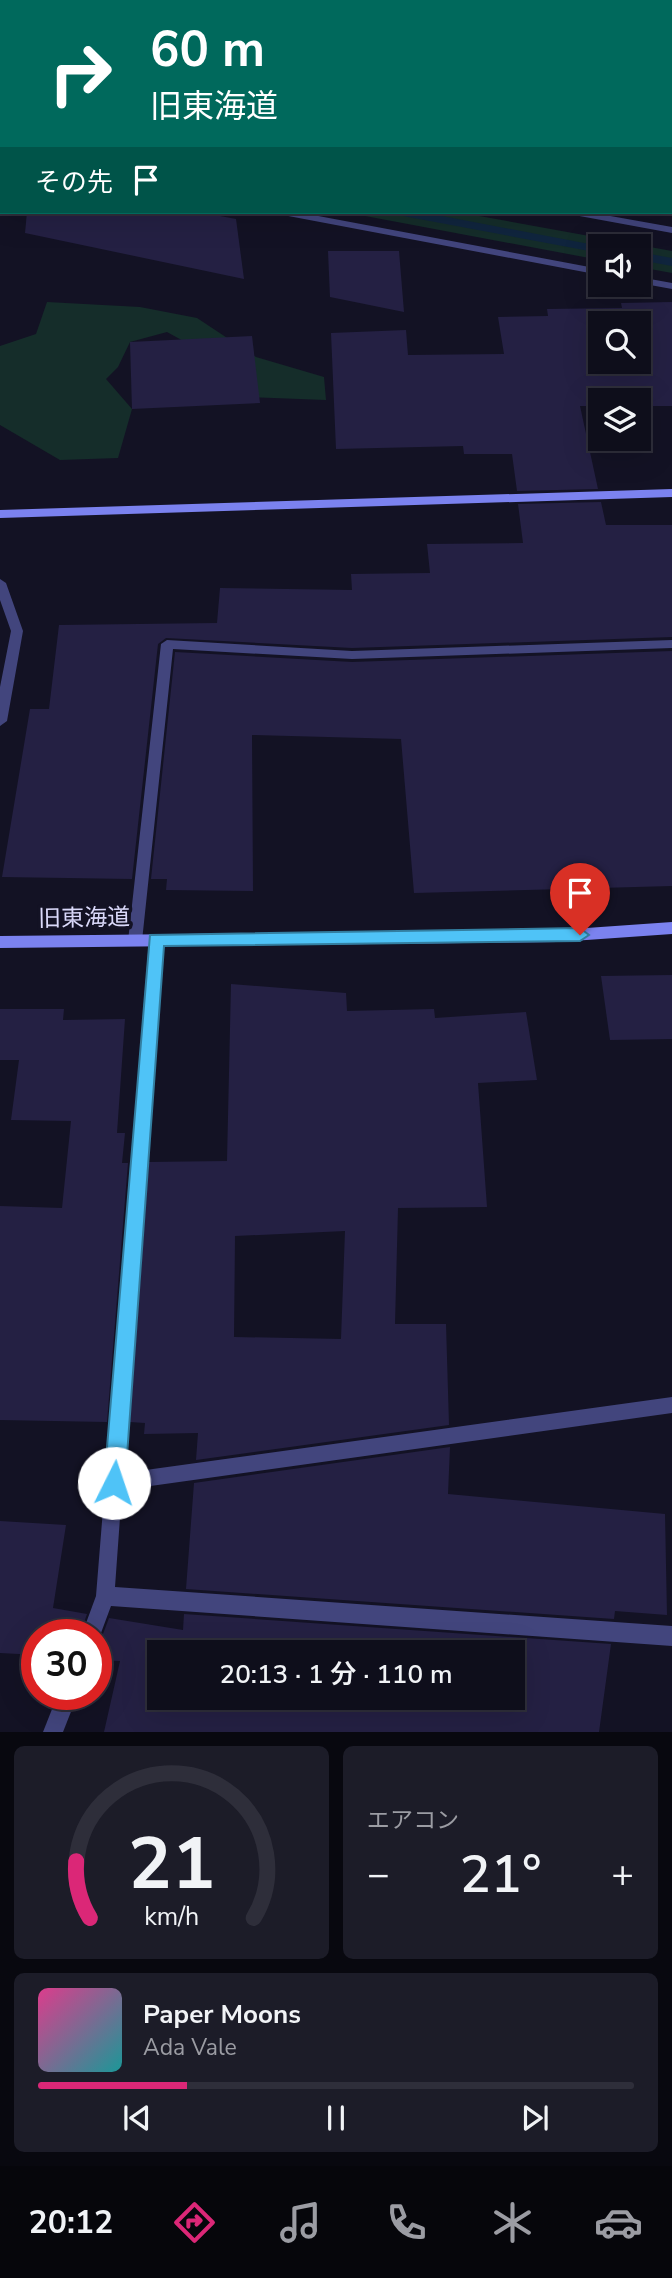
<!DOCTYPE html>
<html lang="ja">
<meta charset="utf-8">
<style>
body{margin:0;font-family:"Nunito Sans","Noto Sans JP",sans-serif;background:#1c1c28;color:#f1f3f6;height:100vh;display:flex;flex-direction:column;font-size:26px;white-space:nowrap}
*{box-sizing:border-box;margin:0}
p{font-size:23px;color:#9b9ca3}
.icon{flex:none;width:38px;height:38px;fill:none;stroke:currentColor;stroke-width:2;stroke-linecap:round;stroke-linejoin:round}
.map{position:relative;height:1732px;overflow:hidden}
.details{display:flex;flex-direction:column;gap:14px;padding:14px;background:#08080f;flex:1}
.details>*{flex:none}
.hud{position:absolute;left:0px;top:0px;width:672px;height:214px;box-shadow:0 7px 28px #0002,0 0 0 2px #2e2e3a;background:#00695c;color:#fff;overflow:hidden}
.controls{position:absolute;left:588px;top:234px;display:grid;gap:14px}
.controls a{display:grid;place-items:center;width:63px;height:63px;border-radius:0px;background:#0e0e1b;box-shadow:0 7px 28px #0002,0 0 0 2px #2e2e3a;font-size:35px}
.speed{position:absolute;left:21px;top:1619px;display:flex;gap:14px;font-size:35px;font-weight:700;text-align:center}
.speed>*{display:grid;place-content:center;width:91px;height:91px;border-radius:50%;background:#0e0e1b;box-shadow:0 7px 28px #0002,0 0 0 2px #2e2e3a;line-height:1}
.speed .limit{border:10px solid #d22;background:#fff;color:#111}
.pin{position:absolute;display:grid;place-items:center;width:60px;height:60px;color:#fff;margin:-72px -30px;border-radius:50% 50% 50% 0;rotate:-45deg;box-shadow:0 0 7px #0007}
.pin .icon{rotate:45deg}
.me{position:absolute;width:77px;margin:-38px;rotate:4deg;stroke-linejoin:round;filter:drop-shadow(0 0 5px #0008)}
.turn{display:flex;align-items:center;gap:24px;height:147px;padding:0 35px;font-size:32px}
.turn .icon{width:91px;height:91px;stroke-width:2.5}
.turn b{display:block;font-size:49px;line-height:60px}
.then{display:flex;align-items:center;height:66px;padding:0 35px;background:#0003;gap:14px;font-size:26px}
.big{font-size:52px;font-weight:600;line-height:1.1}
.details .widget{flex:1;display:flex;flex-direction:column;justify-content:center;gap:10px;min-width:0;padding:0 24px;border-radius:10px;background:#1c1c28}
.details .dial{align-items:center;gap:0}
.dial svg{height:182px;overflow:visible;fill:none;stroke:#2e2e3a;stroke-width:7;stroke-linecap:round;text-anchor:middle}
.dial text{fill:#f1f3f6;stroke:none}
.song{display:flex;align-items:center;gap:21px}
.cover{width:84px;height:84px;border-radius:10px;background:linear-gradient(135deg,hsl(330 70% 55%),hsl(180 70% 35%))}
.played{height:7px;border-radius:4px;background:linear-gradient(90deg,#db2777 25%,#2e2e3a 25%)}
.keys{display:flex;justify-content:space-around;direction:ltr}
.heat{display:flex;justify-content:space-between;align-items:center;font-size:38px;direction:ltr}
.details .tiles{flex:1;display:grid;gap:14px;grid-template-columns:1fr 1fr}
.widget:last-child{grid-column:span 2}
.trip{position:absolute;left:147px;top:1640px;width:378px;height:70px;border-radius:0px;background:#0e0e1b;box-shadow:0 7px 28px #0002,0 0 0 2px #2e2e3a;font-weight:600;line-height:70px;text-align:center}
.tab-bar{display:flex;height:112px;justify-content:space-around;align-items:center;background:#06060b;color:#9b9ca3}
.tab-bar .icon{width:49px;height:49px}
.tab-bar .active{color:#db2777}
.tab-bar b{font-size:32px;color:#f1f3f6}
.map>svg:first-child{display:block}
.green{fill:#152d2a}
.lines{fill:none;stroke-linecap:round;stroke-linejoin:round}
.stream{fill:#10253e;fill-rule:evenodd}
.river{fill:#10253e;fill-rule:evenodd}
.building{fill:#242043;fill-rule:evenodd}
.lane{fill:#42457d;fill-rule:evenodd}
.street{fill:#42457d;fill-rule:evenodd}
.secondary{fill:#7b82ef;fill-rule:evenodd}
.route{fill:#4fc3f7;stroke:#337fa1;stroke-width:2}
.labels{text-anchor:middle;dominant-baseline:central;stroke-width:7;stroke-linejoin:round;paint-order:stroke}
.street-label{font-size:23px;fill:#dad9fa;stroke:#131224}
</style>
<div class="map">
<svg width="672" height="1732" viewBox="0 0 672 1732">
<rect width="100%" height="100%" fill="#131224"/>
<g class="green">
<path d="M 344,212 L 457,212 L 672,251 L 672,273 L 639,267 L 639,247 L 600,247 L 600,260 Z"/>
<path d="M 47,302 L 140,307 L 197,318 L 256,357 L 324,377 L 326,400 L 250,397 L 207,354 L 167,332 L 130,342 L 118,367 L 106,379 L 132,409 L 118,458 L 60,460 L 0,425 L 0,346 L 36,334 Z"/>
</g>
<g class="lines">
<g class="stream">
<path d="M 397,212 L 421,212 L 605,247 L 600,247 L 600,253 L 403,216 Z"/>
<path d="M 639,252 L 672,258 L 672,266 L 639,260 Z"/>
</g>
<g class="river">
<path d="M 318,0 L 383,0 L 317,2 Z"/>
<path d="M 0,121 L 2,121 L 0,162 Z"/>
</g>
</g>
<g class="building">
<path d="M 27,212 L 199,212 L 236,219 L 244,279 L 25,233 Z"/>
<path d="M 328,251 L 399,251 L 404,312 L 330,297 Z"/>
<path d="M 672,302 L 672,406 L 639,406 L 639,401 L 600,401 L 600,406 L 580,406 L 598,489 L 517,491 L 512,454 L 464,454 L 463,446 L 336,449 L 331,333 L 406,330 L 408,355 L 504,354 L 498,317 L 548,316 L 547,309 L 622,308 L 621,303 ZM 600,324 L 639,324 L 639,362 L 600,362 Z"/>
<path d="M 252,336 L 260,403 L 132,409 L 130,342 Z"/>
<path d="M 601,502 L 606,525 L 672,525 L 672,637 L 352,648 L 166,638 L 158,644 L 132,879 L 2,877 L 30,709 L 49,709 L 59,625 L 217,623 L 220,588 L 352,590 L 351,574 L 430,573 L 427,544 L 523,543 L 518,504 Z"/>
<path d="M 672,651 L 672,886 L 414,893 L 401,739 L 252,735 L 253,891 L 166,890 L 167,879 L 151,879 L 175,652 L 352,662 Z"/>
<path d="M 672,975 L 672,1039 L 610,1040 L 601,976 Z"/>
<path d="M 231,984 L 346,993 L 347,1011 L 434,1009 L 435,1018 L 526,1012 L 537,1080 L 478,1083 L 487,1207 L 398,1208 L 395,1324 L 446,1324 L 449,1425 L 196,1460 L 198,1433 L 144,1434 L 145,1423 L 130,1422 L 149,1162 L 227,1161 ZM 345,1231 L 341,1339 L 234,1337 L 235,1236 Z"/>
<path d="M 0,1009 L 64,1009 L 63,1020 L 125,1019 L 117,1133 L 125,1133 L 122,1163 L 128,1163 L 107,1422 L 0,1420 L 0,1206 L 62,1208 L 71,1121 L 11,1120 L 19,1060 L 0,1060 Z"/>
<path d="M 450,1447 L 448,1494 L 665,1514 L 667,1615 L 615,1611 L 614,1619 L 186,1589 L 194,1483 Z"/>
<path d="M 0,1521 L 66,1525 L 53,1608 L 87,1614 L 80,1634 L 37,1634 L 37,1655 L 0,1653 Z"/>
<path d="M 184,1614 L 611,1644 L 599,1732 L 104,1732 L 120,1661 L 96,1660 L 96,1643 L 100,1642 L 109,1618 L 183,1630 ZM 159,1652 L 513,1652 L 513,1698 L 159,1698 Z"/>
</g>
<g class="lines">
<path class="lane" d="M 591,0 L 672,0 L 672,3 L 592,2 Z"/>
<g class="street">
<path d="M 465,0 L 475,0 L 463,2 Z"/>
<path d="M 0,8 L 2,9 L 2,15 L 0,15 Z"/>
<path d="M 278,212 L 297,212 L 600,269 L 600,275 L 283,215 Z"/>
<path d="M 569,212 L 588,212 L 672,227 L 672,233 L 574,215 Z"/>
<path d="M 639,277 L 672,283 L 672,289 L 639,283 Z"/>
<path d="M 0,579 L 6,583 L 23,631 L 7,721 L 0,726 L 0,687 L 11,631 L 0,600 Z"/>
<path d="M 167,640 L 352,651 L 672,640 L 672,648 L 352,659 L 173,649 L 142,941 L 140,945 L 130,945 L 128,941 L 161,644 Z"/>
<path d="M 156,934 L 161,936 L 163,940 L 124,1473 L 672,1397 L 672,1413 L 122,1490 L 115,1587 L 672,1626 L 672,1646 L 111,1606 L 98,1641 L 96,1634 L 82,1634 L 96,1596 L 149,940 L 151,936 Z"/>
<path d="M 58,1694 L 78,1694 L 63,1732 L 43,1732 Z"/>
</g>
<g class="secondary">
<path d="M 672,489 L 672,497 L 0,518 L 0,510 Z"/>
<path d="M 672,922 L 672,934 L 558,942 L 0,948 L 0,936 L 558,930 Z"/>
</g>
</g>
<path class="route" d="M 580,928 L 589,935 L 580,941 L 164,946 L 125,1483 L 122,1490 L 114,1493 L 107,1490 L 104,1483 L 150,935 Z"/>
<g class="labels">
<g class="street-label">
<text transform="translate(84 918) rotate(-1)">旧東海道</text>
</g>
</g>
</svg>
<div class="controls">
<a><svg class="icon" aria-label="sound" viewBox="0 0 24 24"><path d="M4 9h4l5-4v14l-5-4H4zM17 9q2 3 0 6"/></svg></a>
<a><svg class="icon" aria-label="search" viewBox="0 0 24 24"><circle cx="10" cy="10" r="6"/><path d="M15 15l6 6"/></svg></a>
<a><svg class="icon" aria-label="layers" viewBox="0 0 24 24"><path d="M12 4l9 5-9 5-9-5zM3 14l9 5 9-5"/></svg></a>
</div>
<div class="speed"><div class="limit">30</div></div>
<div class="pin" style="left:580px;top:935px;background:#d93025"><svg class="icon" aria-label="arrive" viewBox="0 0 24 24"><path d="M6 21V4h12l-3 4 3 4H6"/></svg></div>
<svg class="me" style="left:114px;top:1483px" viewBox="-20 -20 40 40"><circle r="19" fill="#fff"/><path d="M0-13L10 11 0 6-10 11z" fill="#4fc3f7"/></svg>
<div class="trip">20:13 · 1 分 · 110 m</div>
<div class="hud">
<div class="turn"><svg class="icon" aria-label="right" viewBox="0 0 24 24"><path d="M7 20v-9h11M14 6l5 5-5 5"/></svg><div><b>60 m</b>旧東海道</div></div>
<div class="then">その先<svg class="icon" aria-label="arrive" viewBox="0 0 24 24"><path d="M6 21V4h12l-3 4 3 4H6"/></svg></div>
</div>
</div>
<section class="details">
<div class="tiles">
<div class="widget dial"><svg viewBox="0 0 100 80">
<path d="M14 69A42 42 0 1 1 86 69"/>
<path d="M14 69A42 42 0 0 1 8 44" stroke="#db2777"/>
<text x="50" y="56" font-size="32" font-weight="700">21</text>
<text x="50" y="72" font-size="11">km/h</text>
</svg></div>
<div class="widget"><p>エアコン</p>
<div class="heat"><a>−</a><b class="big">21°</b><a>+</a></div>
</div>
<div class="widget">
<div class="song"><i class="cover"></i><div><b>Paper Moons</b><p>Ada Vale</p></div></div>
<div class="played"></div>
<div class="keys"><svg class="icon" aria-label="previous" viewBox="0 0 24 24"><path d="M18 5L8 12l10 7zM5 5v14"/></svg><svg class="icon" aria-label="pause" viewBox="0 0 24 24"><path d="M8 5v14M16 5v14"/></svg><svg class="icon" aria-label="next" viewBox="0 0 24 24"><path d="M6 5l10 7-10 7zM19 5v14"/></svg></div>
</div>
</div>
</section>
<nav class="tab-bar">
<b>20:12</b>
<svg class="icon active" aria-label="directions" viewBox="0 0 24 24"><path d="M12 3l9 9-9 9-9-9zM9 14v-3h6M13 9l2 2-2 2"/></svg>
<svg class="icon" aria-label="music" viewBox="0 0 24 24"><path d="M9 18V5l10-2v13"/><circle cx="6" cy="18" r="3"/><circle cx="16" cy="16" r="3"/></svg>
<svg class="icon" aria-label="phone" viewBox="0 0 24 24"><path d="M5 4h4l2 5-3 2q2 4 5 5l2-3 5 2v4C11 20 4 13 5 4z"/></svg>
<svg class="icon" aria-label="climate" viewBox="0 0 24 24"><path d="M12 3v18M4 7l16 10M4 17L20 7"/></svg>
<svg class="icon" aria-label="car" viewBox="0 0 24 24"><path d="M5 17H2v-5l4-1 3-4h7l3 4 3 1v5h-3M9 17h6M6 11h13"/><circle cx="7" cy="17" r="2"/><circle cx="17" cy="17" r="2"/></svg>
</nav>
